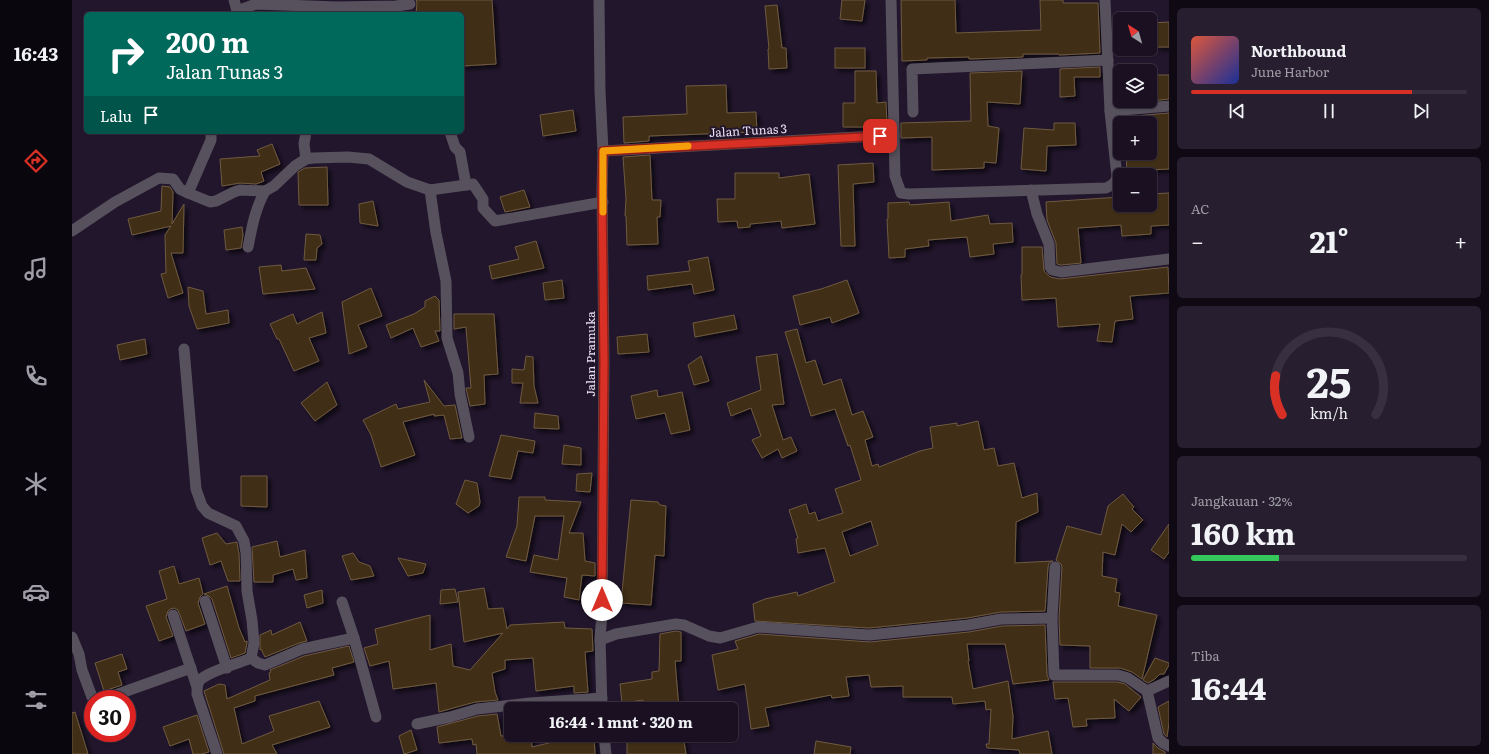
<!DOCTYPE html>
<html lang="id">
<meta charset="utf-8">
<style>
body{margin:0;font-family:Literata,serif;background:#271e2f;color:#f1f3f6;height:100vh;display:flex;flex-direction:column;font-size:15px;white-space:nowrap}
*{box-sizing:border-box;margin:0}
p{font-size:13px;color:#9f9da5}
.icon{flex:none;width:22px;height:22px;fill:none;stroke:currentColor;stroke-width:2;stroke-linecap:round;stroke-linejoin:round}
.map{position:relative;flex:1;overflow:hidden}
.sheet{display:flex;flex-direction:column;gap:8px;padding:8px;background:#0e0913;width:320px}
.sheet>*{flex:none}
.top-card{position:absolute;left:12px;top:12px;width:380px;height:122px;border-radius:6px;box-shadow:0 1px 3px #0004,0 0 0 1px #383040;background:#00695c;color:#fff;overflow:hidden}
.needle{width:26px;rotate:323deg}
.tools{position:absolute;left:1041px;top:12px;display:grid;gap:8px}
.tools a{display:grid;place-items:center;width:44px;height:44px;border-radius:6px;background:#1a1022;box-shadow:0 1px 3px #0004,0 0 0 1px #383040;font-size:20px}
.speed{position:absolute;left:12px;top:690px;display:flex;gap:8px;font-size:20px;font-weight:700;text-align:center}
.speed>*{display:grid;place-content:center;width:52px;height:52px;border-radius:50%;background:#1a1022;box-shadow:0 1px 3px #0004,0 0 0 1px #383040;line-height:1}
.speed .limit{border:6px solid #d22;background:#fff;color:#111}
.pin{position:absolute;display:grid;place-items:center;width:34px;height:34px;color:#fff;margin:-17px;border-radius:8px;box-shadow:0 2px 6px #0006}
.me{position:absolute;width:44px;margin:-22px;rotate:0deg;stroke-linejoin:round;filter:drop-shadow(0 0 3px #0008)}
.turn{display:flex;align-items:center;gap:14px;height:84px;padding:0 16px;font-size:18px}
.turn .icon{width:52px;height:52px;stroke-width:2.5}
.turn b{display:block;font-size:28px;line-height:34px}
.then{display:flex;align-items:center;height:38px;padding:0 16px;background:#0003;gap:8px;font-size:15px}
.big{font-size:30px;font-weight:700;line-height:1.1}
.sheet .widget{flex:1;display:flex;flex-direction:column;justify-content:center;gap:6px;min-width:0;padding:0 14px;border-radius:6px;background:#271e2f}
.sheet .dial{align-items:center;gap:0}
.dial svg{height:104px;overflow:visible;fill:none;stroke:#383040;stroke-width:7;stroke-linecap:round;text-anchor:middle}
.dial text{fill:#f1f3f6;stroke:none}
.song{display:flex;align-items:center;gap:12px}
.cover{width:48px;height:48px;border-radius:6px;background:linear-gradient(135deg,hsl(10 70% 55%),hsl(230 70% 35%))}
.played{height:4px;border-radius:2px;background:linear-gradient(90deg,#d93025 80%,#383040 80%)}
.keys{display:flex;justify-content:space-around;direction:ltr}
.heat{display:flex;justify-content:space-between;align-items:center;font-size:22px;direction:ltr}
.charge{height:6px;border-radius:3px;background:linear-gradient(90deg,#34c759 32%,#383040 0)}
.trip{position:absolute;left:432px;top:702px;width:234px;height:40px;border-radius:6px;background:#1a1022;box-shadow:0 1px 3px #0004,0 0 0 1px #383040;font-weight:700;line-height:40px;text-align:center}
main{display:flex;flex:1;min-height:0}
.tab-bar{display:flex;flex-direction:column;width:72px;justify-content:space-around;align-items:center;background:#0a060e;color:#9f9da5}
.tab-bar .icon{width:28px;height:28px}
.tab-bar .active{color:#d93025}
.tab-bar b{font-size:18px;color:#f1f3f6}
.map>svg:first-child{display:block}
.building{fill:#3f2d14;stroke:#6f5a41;fill-rule:evenodd;filter:url(#shadow)}
.lines{fill:none;stroke-linecap:round;stroke-linejoin:round}
.minor{stroke:#57515d;stroke-width:11}
.route-casing{stroke:#8d1f18;stroke-width:10}
.route{stroke:#d93025;stroke-width:7}
.slow{stroke:#f59e0b;stroke-width:7}
.labels{text-anchor:middle;dominant-baseline:central;stroke-width:4;stroke-linejoin:round;paint-order:stroke}
.street-label{font-size:12px;fill:#ebe3f3;stroke:#22162d}
</style>
<main>
<nav class="tab-bar">
<b>16:43</b>
<svg class="icon active" aria-label="directions" viewBox="0 0 24 24"><path d="M12 3l9 9-9 9-9-9zM9 14v-3h6M13 9l2 2-2 2"/></svg>
<svg class="icon" aria-label="music" viewBox="0 0 24 24"><path d="M9 18V5l10-2v13"/><circle cx="6" cy="18" r="3"/><circle cx="16" cy="16" r="3"/></svg>
<svg class="icon" aria-label="phone" viewBox="0 0 24 24"><path d="M5 4h4l2 5-3 2q2 4 5 5l2-3 5 2v4C11 20 4 13 5 4z"/></svg>
<svg class="icon" aria-label="climate" viewBox="0 0 24 24"><path d="M12 3v18M4 7l16 10M4 17L20 7"/></svg>
<svg class="icon" aria-label="car" viewBox="0 0 24 24"><path d="M5 17H2v-5l4-1 3-4h7l3 4 3 1v5h-3M9 17h6M6 11h13"/><circle cx="7" cy="17" r="2"/><circle cx="17" cy="17" r="2"/></svg>
<svg class="icon" aria-label="filters" viewBox="0 0 24 24"><path d="M4 7h16M4 17h16"/><circle cx="9" cy="7" r="2"/><circle cx="15" cy="17" r="2"/></svg>
</nav>
<div class="map">
<svg width="1097" height="754" viewBox="0 0 1097 754">
<defs>
<filter id="shadow"><feDropShadow dx="3.5" dy="3.5" stdDeviation="2" flood-color="#0009"/></filter>
</defs>
<rect width="100%" height="100%" fill="#22162d"/>
<g class="building">
<path d="M 344,0 L 420,0 L 424,64 L 390,66 L 390,14 L 344,14 L 345,3 Z"/>
<path d="M 770,0 L 793,0 L 790,21 L 768,19 Z"/>
<path d="M 829,0 L 883,0 L 884,33 L 969,30 L 968,0 L 991,0 L 991,3 L 1026,3 L 1028,53 L 987,55 L 987,54 L 951,54 L 951,57 L 897,59 L 897,57 L 855,58 L 855,60 L 830,61 Z"/>
<path d="M 705,5 L 710,48 L 714,48 L 715,68 L 697,69 L 696,49 L 697,49 L 693,6 Z"/>
<path d="M 1097,22 L 1097,47 L 1084,47 L 1085,41 L 1078,41 L 1078,23 Z"/>
<rect x="763" y="48" width="30" height="20"/>
<path d="M 1028,67 L 1028,77 L 1002,77 L 1003,96 L 988,97 L 988,69 Z"/>
<path d="M 783,71 L 804,71 L 805,103 L 814,102 L 815,127 L 771,127 L 771,103 L 783,103 Z"/>
<path d="M 950,71 L 948,104 L 915,102 L 916,126 L 927,128 L 924,163 L 912,162 L 912,168 L 860,170 L 860,137 L 829,138 L 829,123 L 899,121 L 898,73 Z"/>
<path d="M 1078,75 L 1097,75 L 1097,99 L 1078,101 Z"/>
<path d="M 654,85 L 655,113 L 684,112 L 685,132 L 577,136 L 577,141 L 552,143 L 551,117 L 615,114 L 614,86 Z"/>
<path d="M 501,110 L 504,131 L 471,136 L 468,115 Z"/>
<path d="M 1097,113 L 1097,169 L 1077,170 L 1078,175 L 1059,175 L 1059,170 L 1055,171 L 1054,155 L 1078,154 L 1078,123 L 1063,123 L 1063,116 Z"/>
<path d="M 982,123 L 1003,123 L 1004,145 L 975,146 L 974,171 L 949,169 L 952,128 L 982,130 Z"/>
<path d="M 200,144 L 208,164 L 189,172 L 192,181 L 184,184 L 168,183 L 150,186 L 148,159 L 188,156 L 185,150 Z"/>
<path d="M 578,155 L 580,200 L 589,200 L 588,217 L 585,217 L 586,244 L 555,245 L 554,216 L 553,216 L 554,199 L 551,157 Z"/>
<path d="M 801,163 L 802,182 L 781,184 L 783,246 L 769,246 L 766,165 Z"/>
<path d="M 255,167 L 256,205 L 227,205 L 226,172 L 233,168 Z"/>
<path d="M 663,173 L 707,173 L 707,178 L 737,174 L 743,224 L 710,228 L 709,221 L 678,224 L 678,227 L 666,228 L 665,221 L 646,222 L 645,199 L 663,199 Z"/>
<path d="M 90,186 L 98,187 L 101,192 L 100,224 L 112,204 L 111,253 L 99,253 L 111,293 L 96,298 L 89,274 L 94,273 L 93,235 L 99,226 L 60,235 L 56,219 L 89,211 Z"/>
<path d="M 452,190 L 458,207 L 433,212 L 428,197 Z"/>
<path d="M 1097,193 L 1097,225 L 1079,226 L 1079,234 L 1050,236 L 1049,225 L 1006,228 L 1009,263 L 989,265 L 985,264 L 984,243 L 975,220 L 974,202 L 1048,197 L 1048,205 L 1078,205 L 1078,194 Z"/>
<path d="M 301,201 L 306,226 L 288,223 L 287,204 Z"/>
<path d="M 837,202 L 838,205 L 877,202 L 879,221 L 916,215 L 918,224 L 940,223 L 941,242 L 921,244 L 922,254 L 898,257 L 895,237 L 856,240 L 857,246 L 833,249 L 833,257 L 817,258 L 815,219 L 816,219 L 816,203 Z"/>
<path d="M 170,227 L 171,235 L 169,248 L 154,250 L 152,230 Z"/>
<path d="M 234,234 L 248,235 L 250,244 L 245,248 L 244,260 L 232,260 Z"/>
<path d="M 464,241 L 472,268 L 420,279 L 417,266 L 447,259 L 443,247 Z"/>
<path d="M 950,247 L 970,247 L 972,271 L 978,277 L 988,279 L 1096,267 L 1097,293 L 1058,296 L 1061,319 L 1043,321 L 1040,342 L 1025,341 L 1028,324 L 986,327 L 984,298 L 950,300 L 949,275 L 950,275 Z"/>
<path d="M 636,257 L 642,290 L 622,294 L 620,284 L 576,290 L 575,276 L 618,271 L 616,261 Z"/>
<path d="M 209,265 L 210,271 L 234,268 L 243,289 L 191,294 L 187,267 Z"/>
<path d="M 490,280 L 492,298 L 473,300 L 471,283 Z"/>
<path d="M 775,280 L 787,313 L 760,323 L 758,317 L 728,325 L 721,296 L 749,289 Z"/>
<path d="M 116,287 L 131,291 L 134,314 L 156,310 L 157,323 L 125,329 L 117,306 Z"/>
<path d="M 299,288 L 310,316 L 286,325 L 295,347 L 277,354 L 270,302 Z"/>
<path d="M 363,296 L 367,300 L 368,331 L 363,331 L 367,341 L 349,347 L 341,328 L 319,338 L 314,325 L 342,314 L 353,307 L 353,301 Z"/>
<path d="M 250,312 L 254,333 L 237,338 L 247,361 L 222,371 L 207,339 L 205,339 L 198,324 L 221,314 L 225,324 Z"/>
<path d="M 382,314 L 422,314 L 426,374 L 412,375 L 413,404 L 398,406 L 394,388 L 399,388 L 394,327 L 382,329 Z"/>
<path d="M 662,315 L 665,329 L 623,337 L 621,323 Z"/>
<path d="M 725,329 L 734,363 L 743,360 L 751,385 L 769,379 L 780,415 L 791,411 L 801,437 L 793,440 L 800,466 L 806,464 L 807,467 L 848,451 L 861,448 L 858,427 L 885,423 L 885,426 L 906,421 L 912,450 L 922,448 L 926,466 L 942,463 L 950,498 L 965,493 L 966,512 L 944,522 L 943,563 L 981,561 L 977,563 L 976,567 L 973,611 L 929,612 L 895,618 L 797,628 L 683,621 L 681,604 L 693,599 L 725,592 L 726,596 L 763,582 L 753,548 L 726,553 L 724,539 L 726,538 L 717,510 L 734,504 L 737,514 L 743,512 L 746,521 L 771,513 L 763,489 L 789,480 L 778,445 L 776,446 L 763,409 L 739,416 L 713,332 ZM 799,521 L 806,545 L 778,556 L 770,532 Z"/>
<path d="M 575,334 L 577,352 L 546,354 L 545,337 Z"/>
<path d="M 73,339 L 75,354 L 48,360 L 45,345 Z"/>
<path d="M 705,354 L 712,404 L 700,405 L 711,440 L 719,437 L 725,451 L 710,458 L 706,449 L 690,458 L 680,440 L 689,436 L 679,408 L 659,416 L 655,403 L 689,390 L 684,357 Z"/>
<path d="M 454,356 L 461,357 L 462,386 L 466,403 L 448,403 L 451,383 L 440,383 L 440,369 L 452,370 Z"/>
<path d="M 629,356 L 637,381 L 622,385 L 616,365 Z"/>
<path d="M 352,380 L 372,406 L 383,405 L 390,438 L 378,439 L 372,415 L 362,416 L 362,414 L 331,422 L 343,455 L 309,467 L 299,435 L 291,420 L 324,404 L 326,409 L 358,402 Z"/>
<path d="M 255,382 L 265,405 L 243,421 L 229,403 Z"/>
<path d="M 585,390 L 586,397 L 610,392 L 618,430 L 599,434 L 593,413 L 564,419 L 559,396 Z"/>
<path d="M 463,413 L 486,416 L 487,429 L 462,428 Z"/>
<path d="M 429,435 L 463,441 L 461,453 L 446,451 L 439,479 L 417,476 Z"/>
<path d="M 492,445 L 509,448 L 509,465 L 490,464 Z"/>
<path d="M 520,473 L 518,492 L 504,491 L 505,474 Z"/>
<path d="M 169,476 L 195,476 L 195,507 L 169,506 Z"/>
<path d="M 393,480 L 405,483 L 408,502 L 407,506 L 396,513 L 384,504 Z"/>
<path d="M 1051,494 L 1062,507 L 1060,509 L 1071,520 L 1059,532 L 1050,524 L 1043,555 L 1031,552 L 1030,576 L 1045,579 L 1043,592 L 1048,593 L 1046,606 L 1085,615 L 1070,679 L 1060,672 L 1048,668 L 1018,668 L 1018,646 L 988,645 L 987,618 L 990,567 L 989,564 L 984,560 L 995,526 L 1029,535 L 1036,506 Z"/>
<path d="M 447,497 L 473,497 L 473,500 L 509,502 L 497,533 L 511,533 L 513,561 L 523,563 L 523,576 L 510,575 L 507,600 L 492,597 L 495,578 L 458,572 L 462,555 L 486,560 L 492,516 L 463,516 L 454,561 L 434,557 L 445,526 Z"/>
<path d="M 559,500 L 586,502 L 588,505 L 594,506 L 592,556 L 583,555 L 579,605 L 549,603 Z"/>
<path d="M 1097,524 L 1097,552 L 1092,559 L 1079,550 Z"/>
<path d="M 145,533 L 154,544 L 165,542 L 165,543 L 167,554 L 168,581 L 156,581 L 149,561 L 138,565 L 130,538 Z"/>
<path d="M 205,541 L 208,557 L 233,550 L 235,578 L 224,580 L 221,569 L 201,575 L 201,582 L 182,582 L 180,547 Z"/>
<path d="M 281,553 L 287,562 L 298,566 L 302,576 L 279,580 L 270,556 Z"/>
<path d="M 326,558 L 354,564 L 351,573 L 336,576 Z"/>
<path d="M 102,566 L 107,584 L 127,578 L 131,594 L 128,597 L 126,603 L 133,624 L 114,631 L 106,610 L 102,608 L 98,609 L 96,611 L 94,617 L 101,636 L 87,641 L 74,606 L 95,599 L 87,571 Z"/>
<path d="M 155,586 L 167,628 L 173,642 L 175,641 L 175,643 L 173,653 L 159,658 L 140,599 L 137,596 L 132,594 Z"/>
<path d="M 412,588 L 416,609 L 431,608 L 435,629 L 438,625 L 492,622 L 493,628 L 520,629 L 521,651 L 513,652 L 516,692 L 502,693 L 502,686 L 464,691 L 461,658 L 433,660 L 433,669 L 420,673 L 423,692 L 426,700 L 403,702 L 367,712 L 364,683 L 321,689 L 317,661 L 298,666 L 292,648 L 306,644 L 303,629 L 358,615 L 358,650 L 379,644 L 381,666 L 398,670 L 431,633 L 392,642 L 386,592 Z"/>
<path d="M 383,589 L 386,602 L 368,604 L 369,590 Z"/>
<path d="M 250,590 L 251,603 L 235,608 L 232,595 Z"/>
<path d="M 228,622 L 235,641 L 227,643 L 193,657 L 189,649 L 188,650 L 188,635 L 199,630 L 200,635 Z"/>
<path d="M 973,625 L 975,675 L 977,680 L 941,684 L 933,644 L 895,644 L 897,661 L 896,661 L 901,689 L 936,681 L 941,716 L 940,739 L 976,731 L 980,754 L 948,754 L 947,750 L 915,748 L 914,744 L 917,744 L 919,709 L 914,710 L 913,701 L 881,704 L 880,697 L 831,697 L 831,686 L 799,687 L 797,675 L 774,677 L 777,696 L 760,698 L 759,695 L 693,708 L 697,726 L 679,729 L 673,684 L 646,690 L 640,655 L 666,649 L 663,641 L 687,634 L 798,642 L 897,632 L 930,626 Z"/>
<path d="M 604,631 L 609,632 L 609,661 L 603,661 L 607,709 L 572,709 L 571,700 L 550,703 L 548,684 L 580,679 L 580,672 L 587,671 L 588,634 Z"/>
<path d="M 277,646 L 282,662 L 260,668 L 262,675 L 183,696 L 183,701 L 162,708 L 170,744 L 202,731 L 197,716 L 247,701 L 258,727 L 200,745 L 205,754 L 152,754 L 132,691 L 147,684 L 153,685 L 155,699 L 198,680 L 197,673 L 199,672 L 198,670 L 232,656 Z"/>
<path d="M 50,654 L 55,669 L 46,672 L 50,685 L 32,691 L 23,663 Z"/>
<path d="M 1083,658 L 1097,663 L 1097,665 L 1092,674 L 1088,674 L 1083,679 L 1076,683 L 1071,680 Z"/>
<path d="M 981,682 L 1045,682 L 1053,684 L 1069,697 L 1057,711 L 1042,699 L 1043,718 L 1014,719 L 1015,726 L 1001,727 L 996,698 L 983,699 Z"/>
<path d="M 1097,701 L 1097,723 L 1095,737 L 1092,734 L 1086,707 Z"/>
<path d="M 3,712 L 16,754 L 0,754 L 0,713 Z"/>
<path d="M 425,714 L 429,736 L 459,735 L 460,747 L 485,741 L 484,735 L 522,735 L 523,754 L 405,754 L 404,744 L 401,745 L 400,739 L 367,743 L 365,727 L 406,716 Z"/>
<path d="M 125,715 L 137,752 L 129,754 L 121,754 L 117,739 L 98,746 L 91,727 Z"/>
<path d="M 339,730 L 345,750 L 332,754 L 327,736 Z"/>
<path d="M 555,735 L 611,735 L 614,754 L 555,754 Z"/>
<path d="M 744,741 L 779,747 L 778,754 L 742,754 Z"/>
<path d="M 1081,743 L 1086,748 L 1093,752 L 1093,754 L 1081,754 Z"/>
</g>
<g class="lines">
<g class="minor">
<path d="M 162,0 L 165,11 L 184,4 L 265,7 L 324,6 L 338,4"/>
<path d="M 527,0 L 528,91 L 531,151 L 530,192 L 532,362 L 530,614 L 528,638 L 530,709"/>
<path d="M 819,0 L 823,176 L 829,193 L 837,194 L 1034,188 C 1041,185 1043,183 1045,177 L 1038,111 L 1033,0"/>
<path d="M 1038,111 L 1097,106"/>
<path d="M 841,112 L 840,69 L 1036,60"/>
<path d="M 234,132 L 232,144 L 234,159"/>
<path d="M 378,132 L 383,147 L 388,152 L 394,185"/>
<path d="M 531,151 L 822,135"/>
<path d="M 358,190 L 401,184 L 411,199 L 411,208 L 423,221 L 531,202"/>
<path d="M 959,190 L 965,214 L 977,244 L 978,267 L 980,270 L 989,272 L 1097,259"/>
<path d="M 116,193 L 139,140 L 139,132"/>
<path d="M 0,231 L 43,202 L 87,178 L 101,179 L 108,189 L 116,193 L 138,202 L 144,201 L 162,192 L 168,190 L 193,191 L 202,186 L 223,166 L 234,159 L 241,158 L 276,157 L 297,159 L 335,182 L 358,190 L 364,233 L 374,281 L 375,338 L 386,373 L 388,394 L 397,437"/>
<path d="M 176,247 C 180,227 183,209 193,191"/>
<path d="M 112,349 L 124,489 L 130,506 L 136,513 L 164,526 L 172,541 L 174,553 L 175,591 L 180,620 L 182,643 L 179,658 C 165,664 140,670 129,679 C 125,682 125,689 125,694 L 145,754"/>
<path d="M 983,567 L 980,618 L 982,675 L 1046,675 L 1056,678 L 1075,691 L 1097,681"/>
<path d="M 133,601 L 155,668"/>
<path d="M 101,615 L 125,687"/>
<path d="M 0,637 L 7,654 L 10,670 L 20,697 L 23,699"/>
<path d="M 282,638 L 304,717"/>
<path d="M 528,640 L 544,634 L 604,624 L 612,625 L 637,636 L 648,638 L 686,627 L 797,635 L 896,625 L 929,619 L 980,618"/>
<path d="M 179,658 L 186,663 L 193,665 L 230,649 L 282,638 L 270,602"/>
<path d="M 1075,691 L 1086,738 L 1091,743 L 1097,746"/>
<path d="M 32,699 L 119,668"/>
<path d="M 345,724 L 378,717 L 405,709 L 458,703 L 530,698"/>
<path d="M 532,735 L 534,754"/>
</g>
</g>
<g class="lines">
<g class="route-casing">
<path id="route" d="M 530,600 L 532,362 L 530,192 L 531,151 L 808,136"/>
</g>
<use href="#route" class="route"/>
<path class="slow" d="M 531,212 L 531,151 L 616,146"/>
</g>
<g class="labels">
<g class="street-label">
<text transform="translate(676 130) rotate(-3)">Jalan Tunas 3</text>
<text transform="translate(518 354) rotate(-90)">Jalan Pramuka</text>
</g>
</g>
</svg>
<div class="tools">
<a><svg class="needle" viewBox="-14 -14 28 28"><path d="M0-13l5 13h-10z" fill="#e53935"/><path d="M0 13l5-13h-10z" fill="#9f9da5"/></svg></a>
<a><svg class="icon" aria-label="layers" viewBox="0 0 24 24"><path d="M12 4l9 5-9 5-9-5zM3 14l9 5 9-5"/></svg></a>
<a>+</a>
<a>−</a>
</div>
<div class="speed"><div class="limit">30</div></div>
<div class="pin" style="left:808px;top:136px;background:#d93025"><svg class="icon" aria-label="arrive" viewBox="0 0 24 24"><path d="M6 21V4h12l-3 4 3 4H6"/></svg></div>
<svg class="me" style="left:530px;top:600px" viewBox="-20 -20 40 40"><circle r="19" fill="#fff"/><path d="M0-13L10 11 0 6-10 11z" fill="#d93025"/></svg>
<div class="trip">16:44 · 1 mnt · 320 m</div>
<div class="top-card">
<div class="turn"><svg class="icon" aria-label="right" viewBox="0 0 24 24"><path d="M7 20v-9h11M14 6l5 5-5 5"/></svg><div><b>200 m</b>Jalan Tunas 3</div></div>
<div class="then">Lalu<svg class="icon" aria-label="arrive" viewBox="0 0 24 24"><path d="M6 21V4h12l-3 4 3 4H6"/></svg></div>
</div>
</div>
<section class="sheet">
<div class="widget">
<div class="song"><i class="cover"></i><div><b>Northbound</b><p>June Harbor</p></div></div>
<div class="played"></div>
<div class="keys"><svg class="icon" aria-label="previous" viewBox="0 0 24 24"><path d="M18 5L8 12l10 7zM5 5v14"/></svg><svg class="icon" aria-label="pause" viewBox="0 0 24 24"><path d="M8 5v14M16 5v14"/></svg><svg class="icon" aria-label="next" viewBox="0 0 24 24"><path d="M6 5l10 7-10 7zM19 5v14"/></svg></div>
</div>
<div class="widget"><p>AC</p>
<div class="heat"><a>−</a><b class="big">21°</b><a>+</a></div>
</div>
<div class="widget dial"><svg viewBox="0 0 100 80">
<path d="M14 69A42 42 0 1 1 86 69"/>
<path d="M14 69A42 42 0 0 1 9 39" stroke="#d93025"/>
<text x="50" y="56" font-size="32" font-weight="700">25</text>
<text x="50" y="72" font-size="11">km/h</text>
</svg></div>
<div class="widget"><p>Jangkauan · 32%</p><b class="big">160 km</b><div class="charge"></div></div>
<div class="widget"><p>Tiba</p><b class="big">16:44</b></div>
</section>
</main>
